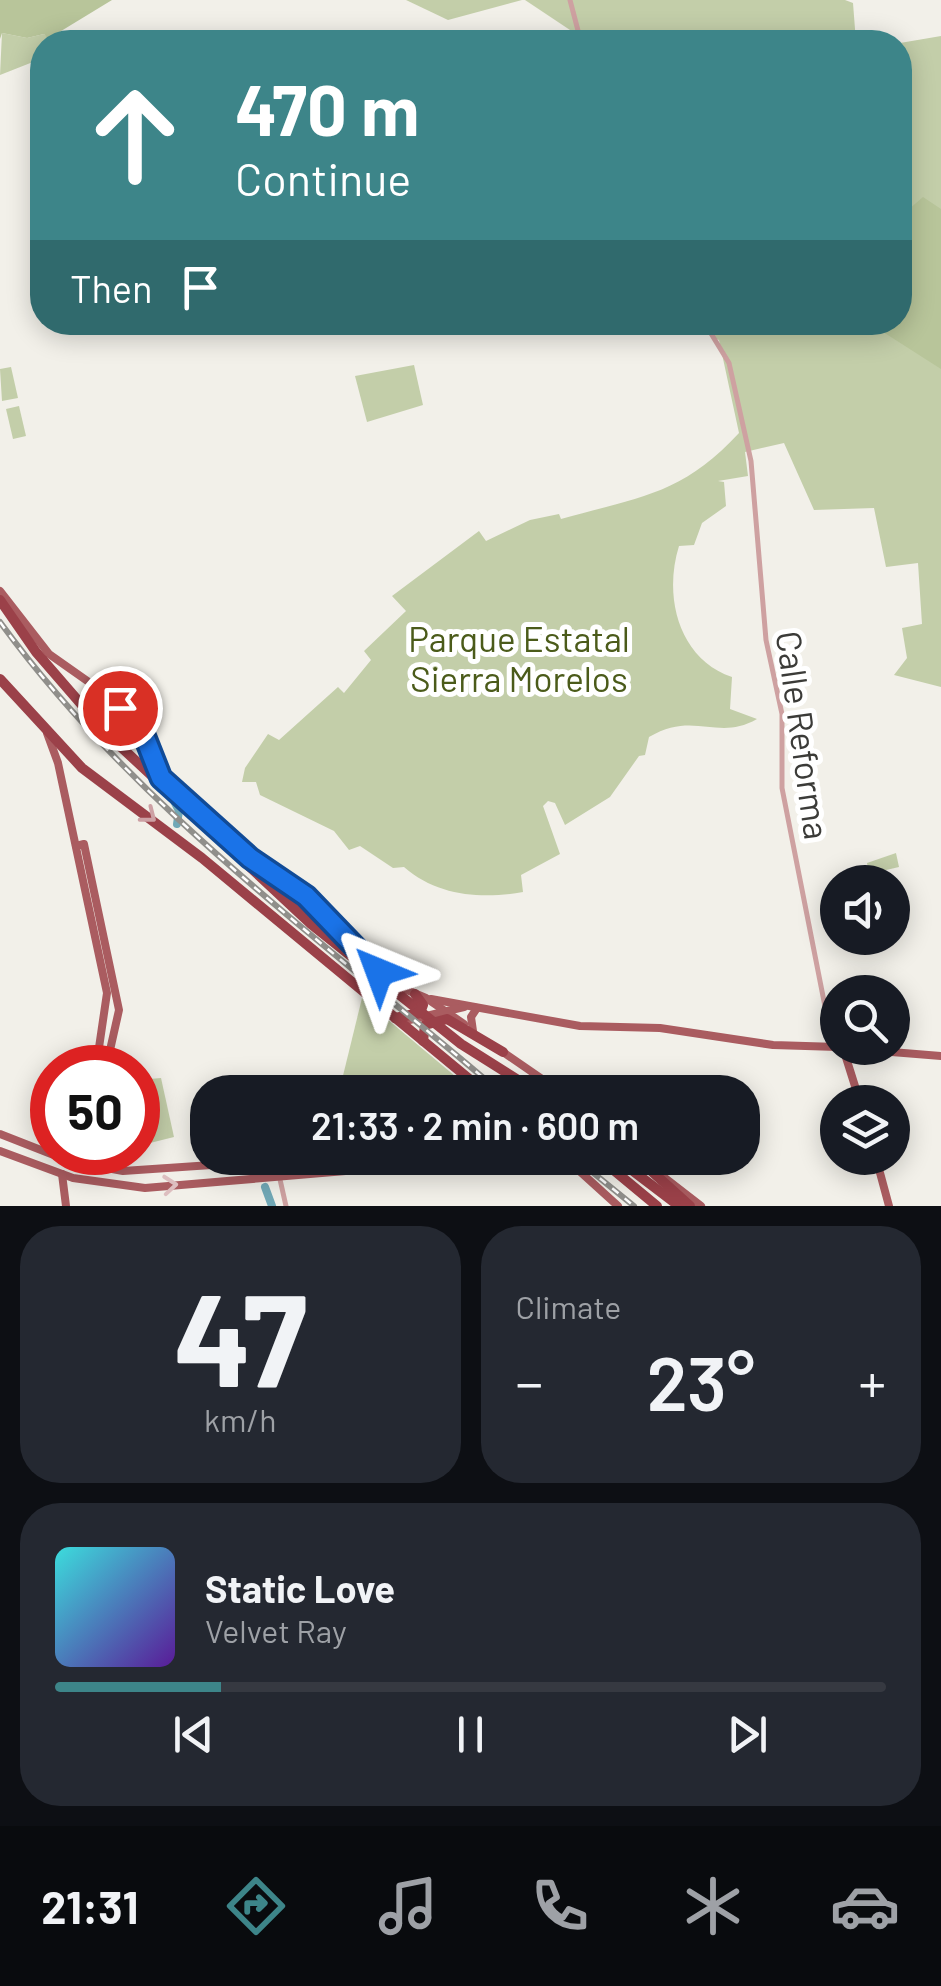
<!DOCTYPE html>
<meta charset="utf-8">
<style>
body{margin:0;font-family:Barlow,sans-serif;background:#242831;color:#f1f3f6;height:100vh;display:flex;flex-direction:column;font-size:38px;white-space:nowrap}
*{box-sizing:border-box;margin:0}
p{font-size:32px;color:#9ea1a6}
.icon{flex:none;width:55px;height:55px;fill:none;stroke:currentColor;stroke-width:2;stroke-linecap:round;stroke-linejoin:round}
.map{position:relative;height:1206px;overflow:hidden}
.details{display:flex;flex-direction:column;gap:20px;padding:20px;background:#0d0f14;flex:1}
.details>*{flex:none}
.banner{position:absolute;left:30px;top:30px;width:882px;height:305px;border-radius:40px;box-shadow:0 5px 25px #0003;background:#3d8589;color:#fff;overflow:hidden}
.controls{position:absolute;left:820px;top:865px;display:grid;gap:20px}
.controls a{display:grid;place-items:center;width:90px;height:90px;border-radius:50%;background:#171b24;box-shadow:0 5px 25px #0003;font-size:50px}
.speed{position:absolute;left:30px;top:1045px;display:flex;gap:20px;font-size:50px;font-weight:700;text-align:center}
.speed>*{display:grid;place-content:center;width:130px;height:130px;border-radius:50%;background:#171b24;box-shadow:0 5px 25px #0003;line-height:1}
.speed .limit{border:15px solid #d22;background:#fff;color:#111}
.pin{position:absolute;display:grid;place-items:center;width:85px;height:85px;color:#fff;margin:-42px;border:5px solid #fff;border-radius:50%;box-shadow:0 2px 10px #0007}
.me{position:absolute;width:110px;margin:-55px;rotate:316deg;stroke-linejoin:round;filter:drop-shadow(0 0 8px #0008)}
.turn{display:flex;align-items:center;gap:35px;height:210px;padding:0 40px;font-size:45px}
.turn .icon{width:130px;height:130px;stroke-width:2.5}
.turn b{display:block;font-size:70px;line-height:85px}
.then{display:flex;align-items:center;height:95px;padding:0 40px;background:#0003;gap:20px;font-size:38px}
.big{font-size:75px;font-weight:600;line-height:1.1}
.details .card{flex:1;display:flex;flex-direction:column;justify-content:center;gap:15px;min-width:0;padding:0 35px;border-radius:40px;background:#242831}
.details .dial{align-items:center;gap:0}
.dial b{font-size:130px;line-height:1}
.song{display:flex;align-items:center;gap:30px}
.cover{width:120px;height:120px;border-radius:15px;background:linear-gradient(135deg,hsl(180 70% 55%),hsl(270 70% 35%))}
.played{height:10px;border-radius:5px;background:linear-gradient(90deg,#3d8589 20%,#363941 20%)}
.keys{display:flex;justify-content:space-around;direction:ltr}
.heat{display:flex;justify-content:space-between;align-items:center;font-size:55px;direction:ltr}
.details .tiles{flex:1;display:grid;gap:20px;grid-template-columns:1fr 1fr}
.card:last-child{grid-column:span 2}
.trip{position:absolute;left:190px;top:1075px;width:570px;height:100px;border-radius:40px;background:#171b24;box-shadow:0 5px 25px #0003;font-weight:600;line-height:100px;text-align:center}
.tabs{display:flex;height:160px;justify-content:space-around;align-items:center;background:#090b0e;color:#9ea1a6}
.tabs .icon{width:70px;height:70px}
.tabs .current{color:#3d8589}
.tabs b{font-size:45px;color:#f1f3f6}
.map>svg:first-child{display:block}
.green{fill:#c3cea9}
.forest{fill:#b8c59a}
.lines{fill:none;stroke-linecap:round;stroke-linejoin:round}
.river{stroke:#71a8b6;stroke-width:8}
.minor{stroke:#cea1a1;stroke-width:5}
.major{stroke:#aa5c60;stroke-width:8}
.highway{stroke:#9b4149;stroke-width:10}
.rail-casing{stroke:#908f8b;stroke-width:6}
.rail{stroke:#fff;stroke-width:2.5;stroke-dasharray:8;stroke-linecap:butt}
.oneway{stroke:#cda0a4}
.oneway2{stroke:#ddbebf}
.route-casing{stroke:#114b97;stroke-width:25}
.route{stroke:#1a73e8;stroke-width:18}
.labels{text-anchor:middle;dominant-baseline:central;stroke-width:10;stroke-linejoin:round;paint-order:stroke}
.park-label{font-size:35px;fill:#4b5b1a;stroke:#fff}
.street-label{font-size:35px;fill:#3b3b38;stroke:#fff}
</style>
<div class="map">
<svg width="941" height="1206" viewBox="0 0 941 1206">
<rect width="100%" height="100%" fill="#f2f0e9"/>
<g class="green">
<path d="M 406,0 L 522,0 L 448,20 Z"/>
<path d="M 525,0 L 845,0 L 853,3 L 856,42 L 581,42 L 576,34 Z"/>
<path d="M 63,31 L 53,42 L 42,42 L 38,60 L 0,75 L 2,33 L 27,38 L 44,34 L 49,39 Z"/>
<path d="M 941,36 L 941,687 L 894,675 L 907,658 L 902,628 L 922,624 L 918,563 L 886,567 L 874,508 L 814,510 L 784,443 L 745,452 L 748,476 L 718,481 L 724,482 L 726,506 L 702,523 L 694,545 L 679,546 C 663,597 679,659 732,677 L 730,709 L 757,719 C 717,742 695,710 649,737 L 645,755 L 639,756 L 610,797 L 565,825 L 555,803 L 548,801 L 543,806 L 560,854 L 521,875 L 523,892 C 484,899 438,897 404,867 L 393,868 L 360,846 L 349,850 L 334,831 L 260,795 L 256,782 L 242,782 L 245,768 L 268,734 L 279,740 L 338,687 L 344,693 L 371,660 L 364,651 L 406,611 L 392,596 L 479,531 L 486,541 L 530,520 L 559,514 L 561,519 C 639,497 682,495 739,433 L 719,340 L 711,337 L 704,323 L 900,322 L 900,43 Z"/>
<path d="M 414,365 L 423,405 L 367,422 L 355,376 Z"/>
<path d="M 11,367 L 18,398 L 2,401 L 0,369 Z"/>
<path d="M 19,406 L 26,436 L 13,439 L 6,409 Z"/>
<path d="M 896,853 L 899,867 L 869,874 L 867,863 Z"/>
<path d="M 362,998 L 474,1092 L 339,1092 Z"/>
<path d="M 161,1078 L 174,1137 L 138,1146 L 138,1080 Z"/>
</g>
<g class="forest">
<path d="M 0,0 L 112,0 L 48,39 L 44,34 L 27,38 L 2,33 L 0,39 Z"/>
<path d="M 923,197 L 941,209 L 941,369 L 869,323 L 900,322 L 900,217 Z"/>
</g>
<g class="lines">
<g class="river">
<path d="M 174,801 L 179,811 L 177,824"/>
<path d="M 265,1187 L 272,1206"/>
</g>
<g class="minor">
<path d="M 570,0 L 581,42"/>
<path d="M 704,322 L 729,363 L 751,461 L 766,640 L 782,714 L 782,788 L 833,1047"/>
<path d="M 279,1175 L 286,1206"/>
</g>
<g class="major">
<path d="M 0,591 L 49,654 L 103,692 L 137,726 L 161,778 L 250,858 L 319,908 L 363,959 L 395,985 L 426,998 L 464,1024"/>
<path d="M 47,733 L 58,763 L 107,993 L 96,1068"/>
<path d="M 76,846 L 84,844 L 119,1010 L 106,1068"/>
<path d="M 431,999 L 580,1026 L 660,1028 L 773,1045 L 838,1047"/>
<path d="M 401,1022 L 464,1007"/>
<path d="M 473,1031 L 471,1017 L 477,1008"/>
<path d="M 842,1048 L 941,1056"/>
<path d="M 843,1048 L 860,1102"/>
<path d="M 500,1050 L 561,1092"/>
<path d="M 0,1134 L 69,1161 L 123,1171 L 299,1159"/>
<path d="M 0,1151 L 73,1178 L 145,1188 L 488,1159 L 547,1159 L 578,1170"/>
<path d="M 876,1158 L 889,1206"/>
<path d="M 575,1167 L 618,1206"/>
<path d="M 62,1174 L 66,1206"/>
<path d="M 661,1175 L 701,1206"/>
</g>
<g class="highway">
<path d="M 0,600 L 36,652 L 107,734 L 311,924 L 461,1044 L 537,1092"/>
<path d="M 0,679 L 82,768 L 202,858 L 485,1092"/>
<path d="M 395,1018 L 420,1013 L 423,1005 L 415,994"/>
<path d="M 423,1041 L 425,1025 L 447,1019 L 503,1052"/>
<path d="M 599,1158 L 657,1206"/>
<path d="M 616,1158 L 679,1206"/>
<path d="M 637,1158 L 690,1206"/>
<path d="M 295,1160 L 387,1158"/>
</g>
<g class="rail-casing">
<g id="rail">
<path d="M 0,622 C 135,808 328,944 500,1092"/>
<path d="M 575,1158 L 634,1206"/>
</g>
</g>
<use href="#rail" class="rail"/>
</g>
<defs><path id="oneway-chevron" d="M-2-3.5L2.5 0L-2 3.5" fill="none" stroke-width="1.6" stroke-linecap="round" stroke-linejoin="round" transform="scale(2.5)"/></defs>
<use class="oneway" href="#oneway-chevron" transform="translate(149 816) rotate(38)"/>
<use class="oneway2" href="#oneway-chevron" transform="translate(170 1185) rotate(-5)"/>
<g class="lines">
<g class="route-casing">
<path id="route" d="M 120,708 L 144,735 L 161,778 L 250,858 L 306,896 L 379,972"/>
</g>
<use href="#route" class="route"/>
</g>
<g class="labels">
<g class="park-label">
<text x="519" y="638">Parque Estatal<tspan x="519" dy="40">Sierra Morelos</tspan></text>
</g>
<g class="street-label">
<text transform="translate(804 735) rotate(82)">Calle Reforma</text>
</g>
</g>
</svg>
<div class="controls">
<a><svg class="icon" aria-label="sound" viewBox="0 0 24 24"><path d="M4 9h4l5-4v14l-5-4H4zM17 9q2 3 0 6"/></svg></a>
<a><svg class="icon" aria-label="search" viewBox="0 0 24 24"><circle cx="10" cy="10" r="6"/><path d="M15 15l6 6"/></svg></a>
<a><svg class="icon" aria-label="layers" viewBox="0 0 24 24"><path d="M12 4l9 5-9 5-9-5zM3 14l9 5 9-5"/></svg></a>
</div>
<div class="speed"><div class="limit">50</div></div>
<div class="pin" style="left:120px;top:708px;background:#d93025"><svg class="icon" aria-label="arrive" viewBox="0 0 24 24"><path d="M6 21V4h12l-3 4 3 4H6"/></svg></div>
<svg class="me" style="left:379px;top:972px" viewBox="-20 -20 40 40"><path d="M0-17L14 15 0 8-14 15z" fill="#1a73e8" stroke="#fff" stroke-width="4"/></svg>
<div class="trip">21:33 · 2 min · 600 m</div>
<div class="banner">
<div class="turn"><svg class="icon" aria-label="ahead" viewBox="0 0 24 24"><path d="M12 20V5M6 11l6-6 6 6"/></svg><div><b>470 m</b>Continue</div></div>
<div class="then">Then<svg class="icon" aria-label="arrive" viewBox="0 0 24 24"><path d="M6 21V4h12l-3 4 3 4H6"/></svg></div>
</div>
</div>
<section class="details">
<div class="tiles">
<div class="card dial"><b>47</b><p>km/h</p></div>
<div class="card"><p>Climate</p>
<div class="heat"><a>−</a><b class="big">23°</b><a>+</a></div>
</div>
<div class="card">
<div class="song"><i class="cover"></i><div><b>Static Love</b><p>Velvet Ray</p></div></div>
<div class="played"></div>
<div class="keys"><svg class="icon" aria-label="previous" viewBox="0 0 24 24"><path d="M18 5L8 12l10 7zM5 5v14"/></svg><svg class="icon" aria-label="pause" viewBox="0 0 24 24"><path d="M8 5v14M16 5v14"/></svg><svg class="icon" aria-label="next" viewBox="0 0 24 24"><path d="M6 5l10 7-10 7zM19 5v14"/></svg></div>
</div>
</div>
</section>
<nav class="tabs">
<b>21:31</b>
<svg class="icon current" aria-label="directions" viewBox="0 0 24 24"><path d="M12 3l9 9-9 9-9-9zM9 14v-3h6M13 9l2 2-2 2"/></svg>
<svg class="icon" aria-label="music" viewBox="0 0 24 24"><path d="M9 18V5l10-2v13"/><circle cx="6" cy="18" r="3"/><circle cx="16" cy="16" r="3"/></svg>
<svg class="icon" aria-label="phone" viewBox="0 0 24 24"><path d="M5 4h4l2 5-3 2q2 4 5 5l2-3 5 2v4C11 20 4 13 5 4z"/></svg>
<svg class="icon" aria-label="climate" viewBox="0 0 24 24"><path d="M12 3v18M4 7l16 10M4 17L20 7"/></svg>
<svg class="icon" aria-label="car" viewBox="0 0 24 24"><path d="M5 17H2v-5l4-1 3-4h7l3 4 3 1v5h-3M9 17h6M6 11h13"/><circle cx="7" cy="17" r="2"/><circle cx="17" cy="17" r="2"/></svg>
</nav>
